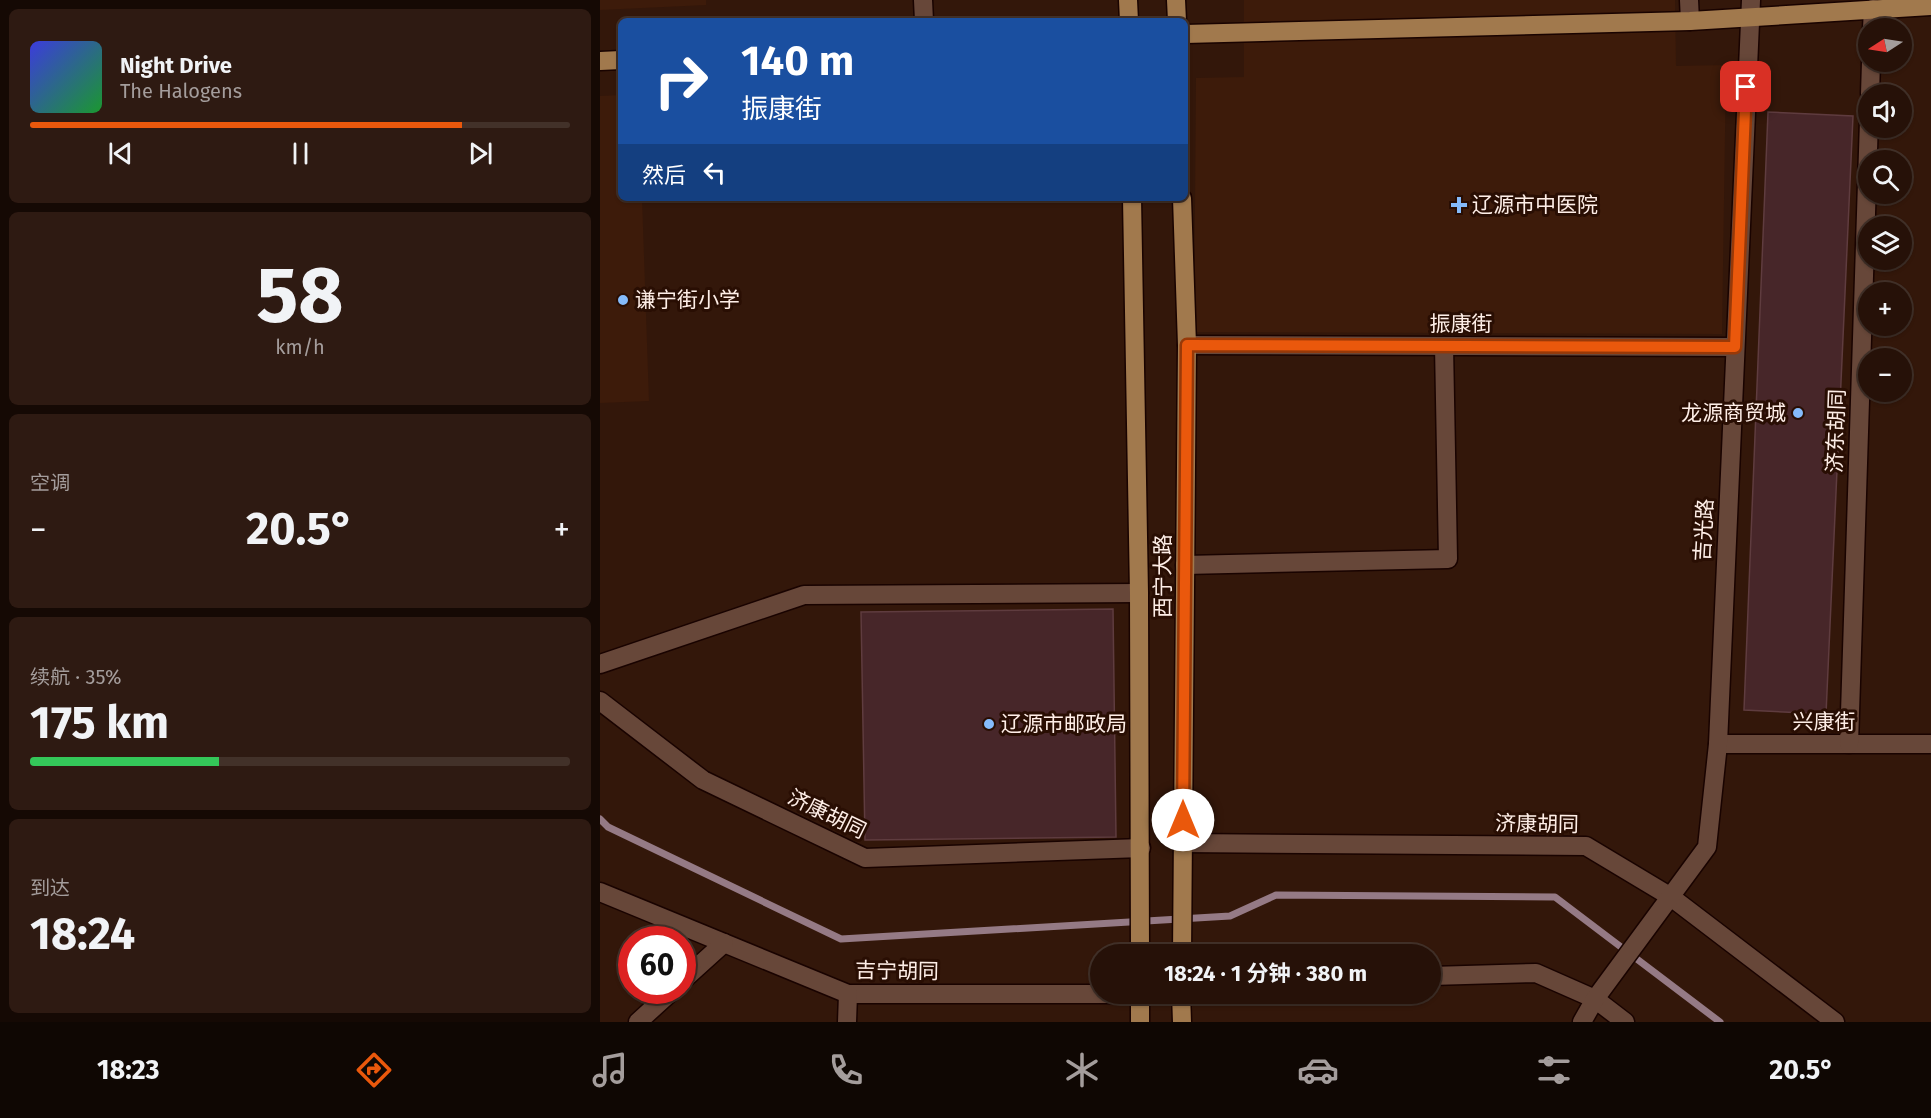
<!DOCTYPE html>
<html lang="zh">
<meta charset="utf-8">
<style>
body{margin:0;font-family:"Fira Sans","Noto Sans SC",sans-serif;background:#2e1a12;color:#f1f3f6;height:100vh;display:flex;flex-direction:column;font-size:22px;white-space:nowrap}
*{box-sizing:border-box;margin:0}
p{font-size:20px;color:#a49d9c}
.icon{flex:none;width:33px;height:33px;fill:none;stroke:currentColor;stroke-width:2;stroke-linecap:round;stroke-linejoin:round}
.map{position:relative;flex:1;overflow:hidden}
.sheet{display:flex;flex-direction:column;gap:9px;padding:9px;background:#150904;width:600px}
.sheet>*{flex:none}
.hud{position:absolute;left:18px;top:18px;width:570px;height:183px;border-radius:9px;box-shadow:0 2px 4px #0004,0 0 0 2px #423129;background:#1a4fa0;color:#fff;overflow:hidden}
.needle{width:39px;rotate:258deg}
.buttons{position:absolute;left:1258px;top:18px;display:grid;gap:12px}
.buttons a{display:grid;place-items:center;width:54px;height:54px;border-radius:50%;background:#261108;box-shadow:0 2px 4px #0004,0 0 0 2px #423129;font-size:30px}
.speed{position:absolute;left:18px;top:926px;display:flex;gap:12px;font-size:30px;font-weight:700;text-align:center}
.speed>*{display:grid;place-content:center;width:78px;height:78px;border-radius:50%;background:#261108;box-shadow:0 2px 4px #0004,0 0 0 2px #423129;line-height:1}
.speed .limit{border:9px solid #d22;background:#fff;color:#111}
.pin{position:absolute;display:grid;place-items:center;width:51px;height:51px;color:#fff;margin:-26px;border-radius:12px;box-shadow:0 3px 9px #0006}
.me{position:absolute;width:66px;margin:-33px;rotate:0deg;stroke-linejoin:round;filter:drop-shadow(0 0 4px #0008)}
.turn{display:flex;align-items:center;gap:21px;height:126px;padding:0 24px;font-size:27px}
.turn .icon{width:78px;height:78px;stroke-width:2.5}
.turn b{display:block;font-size:42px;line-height:51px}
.then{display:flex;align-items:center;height:57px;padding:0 24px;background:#0003;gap:12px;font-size:22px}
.big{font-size:45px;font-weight:700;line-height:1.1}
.sheet .card{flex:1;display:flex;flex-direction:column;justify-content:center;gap:9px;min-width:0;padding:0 21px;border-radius:9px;background:#2e1a12}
.sheet .dial{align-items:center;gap:0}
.dial b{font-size:78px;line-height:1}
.song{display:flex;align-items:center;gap:18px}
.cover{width:72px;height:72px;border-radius:9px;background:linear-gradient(135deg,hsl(240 70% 55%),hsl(130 70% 35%))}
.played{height:6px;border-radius:3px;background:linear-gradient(90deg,#ea580c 80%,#423129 80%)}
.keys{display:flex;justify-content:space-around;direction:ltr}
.heat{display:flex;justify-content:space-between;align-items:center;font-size:33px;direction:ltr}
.charge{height:9px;border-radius:4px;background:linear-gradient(90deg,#34c759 35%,#423129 0)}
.trip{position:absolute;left:490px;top:944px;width:351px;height:60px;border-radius:30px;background:#261108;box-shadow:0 2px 4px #0004,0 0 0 2px #423129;font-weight:700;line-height:60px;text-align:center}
.tab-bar{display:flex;height:96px;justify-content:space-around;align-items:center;background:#0f0703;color:#a49d9c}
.tab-bar .icon{width:42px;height:42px}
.tab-bar .on{color:#ea580c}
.tab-bar b{font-size:27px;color:#f1f3f6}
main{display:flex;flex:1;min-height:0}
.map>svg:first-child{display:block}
.built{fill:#3d1b0a}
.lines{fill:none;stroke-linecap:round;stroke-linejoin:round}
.stream{stroke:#957a85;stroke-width:7}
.building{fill:#472629;stroke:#5f3c3f;stroke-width:1.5}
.minor-casing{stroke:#190300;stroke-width:21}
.major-casing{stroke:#190300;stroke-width:21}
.minor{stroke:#674739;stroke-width:18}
.major{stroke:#a1794d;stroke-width:18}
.route-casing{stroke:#983908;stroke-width:15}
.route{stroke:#ea580c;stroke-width:10}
.poi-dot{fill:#85bbfb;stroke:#290e03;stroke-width:2}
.labels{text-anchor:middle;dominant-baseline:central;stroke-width:6;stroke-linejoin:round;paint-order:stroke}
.poi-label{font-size:21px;fill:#feeee7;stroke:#290e03;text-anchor:start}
.street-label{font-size:21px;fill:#feeee7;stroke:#290e03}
</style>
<main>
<section class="sheet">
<div class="card">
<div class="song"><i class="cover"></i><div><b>Night Drive</b><p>The Halogens</p></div></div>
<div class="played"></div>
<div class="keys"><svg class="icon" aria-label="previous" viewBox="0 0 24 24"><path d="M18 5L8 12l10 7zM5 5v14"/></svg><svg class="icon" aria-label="pause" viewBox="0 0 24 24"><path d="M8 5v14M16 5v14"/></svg><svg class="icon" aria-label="next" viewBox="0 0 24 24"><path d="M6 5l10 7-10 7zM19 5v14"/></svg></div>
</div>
<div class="card dial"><b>58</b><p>km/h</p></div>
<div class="card"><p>空调</p>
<div class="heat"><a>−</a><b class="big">20.5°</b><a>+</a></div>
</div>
<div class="card"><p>续航 · 35%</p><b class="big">175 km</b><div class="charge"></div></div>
<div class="card"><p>到达</p><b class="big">18:24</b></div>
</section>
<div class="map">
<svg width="1331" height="1022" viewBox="0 0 1331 1022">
<rect width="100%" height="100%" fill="#33170a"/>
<g class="built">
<path d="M 0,0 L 106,0 L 106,5 L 0,10 Z"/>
<path d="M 644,0 L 1075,0 L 1076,66 L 1126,65 L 1122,334 L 594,332 L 596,78 L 644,77 Z"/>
<path d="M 21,95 L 21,198 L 42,198 L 49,401 L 0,403 L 0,96 Z"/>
</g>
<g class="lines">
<path class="stream" d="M 0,819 L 8,827 L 241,939 L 630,916 L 676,895 L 955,897 L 1120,1022"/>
</g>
<g class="building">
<path d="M 1168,112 L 1253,116 L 1226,714 L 1144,710 Z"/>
<path d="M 513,609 L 516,837 L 265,840 L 261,612 Z"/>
</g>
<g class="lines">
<g class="minor-casing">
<g id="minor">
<path d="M 323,0 L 324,21"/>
<path d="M 1089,0 L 1090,21"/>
<path d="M 1272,28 L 1273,9"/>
<path d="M 1270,94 L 1271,62"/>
<path d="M 587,345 L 1135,347"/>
<path d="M 585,565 L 848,559 L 844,346"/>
<path d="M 0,664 L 204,595 L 539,593"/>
<path d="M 0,701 L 103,780 L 265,858 L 541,848"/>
<path d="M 1118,744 L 1331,744"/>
<path d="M 1249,744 L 1269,120"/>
<path d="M 583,843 L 986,846 L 1071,897 L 1235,1022"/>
<path d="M 0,892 L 248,994 L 540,994"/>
<path d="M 831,976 L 936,973 L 995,999 L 1025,1022"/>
<path d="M 82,981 L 124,943"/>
<path d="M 38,1022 L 73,990"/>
<path d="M 247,1022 L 248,994"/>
<path d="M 982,1022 L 995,999 L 1107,847 L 1118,744 L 1151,0"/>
</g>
</g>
<g class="major-casing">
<g id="major">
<path d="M 528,0 L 529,21"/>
<path d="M 576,0 L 577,21"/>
<path d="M 585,34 L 1090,21 L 1331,6"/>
<path d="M 0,61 L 21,60"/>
<path d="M 532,198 L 539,593 L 540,954"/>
<path d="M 582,954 L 587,345 L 582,198"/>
<path d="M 581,993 L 582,1022"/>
<path d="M 540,1022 L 540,993"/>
</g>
</g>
<use href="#minor" class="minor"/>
<use href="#major" class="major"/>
</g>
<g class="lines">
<g class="route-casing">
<path id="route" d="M 583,820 L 587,345 L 1135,347 L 1146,87"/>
</g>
<use href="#route" class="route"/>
</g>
<g class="poi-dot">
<path d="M856 196h6v6h6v6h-6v6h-6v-6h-6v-6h6z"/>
<circle cx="23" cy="300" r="6"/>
<circle cx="1198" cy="413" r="6"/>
<circle cx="389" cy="724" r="6"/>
</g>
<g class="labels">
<g class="poi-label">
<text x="872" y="205">辽源市中医院</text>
<text x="35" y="300">谦宁街小学</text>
<text x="1186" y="413" text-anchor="end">龙源商贸城</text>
<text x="401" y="724">辽源市邮政局</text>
</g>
<g class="street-label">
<text x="861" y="324">振康街</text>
<text transform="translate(1236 431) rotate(-88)">济东胡同</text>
<text transform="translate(1104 530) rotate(-87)">吉光路</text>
<text transform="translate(563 576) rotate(-90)">西宁大路</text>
<text x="1224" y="722">兴康街</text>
<text transform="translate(227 814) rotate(26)">济康胡同</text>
<text transform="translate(937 824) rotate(1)">济康胡同</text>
<text transform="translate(297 971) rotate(1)">吉宁胡同</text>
</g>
</g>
</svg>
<div class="buttons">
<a><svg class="needle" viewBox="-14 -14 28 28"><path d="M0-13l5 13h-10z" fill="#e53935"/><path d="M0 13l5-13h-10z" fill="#a49d9c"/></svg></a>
<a><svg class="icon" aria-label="sound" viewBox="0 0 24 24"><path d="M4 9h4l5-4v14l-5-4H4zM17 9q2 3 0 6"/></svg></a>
<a><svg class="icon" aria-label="search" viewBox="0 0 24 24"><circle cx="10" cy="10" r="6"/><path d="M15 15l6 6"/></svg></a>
<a><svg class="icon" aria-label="layers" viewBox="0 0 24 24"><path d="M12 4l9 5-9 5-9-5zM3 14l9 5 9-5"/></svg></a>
<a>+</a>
<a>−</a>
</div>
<div class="speed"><div class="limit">60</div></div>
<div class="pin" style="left:1146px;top:87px;background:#d93025"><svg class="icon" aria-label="arrive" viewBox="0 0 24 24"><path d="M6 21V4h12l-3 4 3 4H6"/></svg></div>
<svg class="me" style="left:583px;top:820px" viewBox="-20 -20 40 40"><circle r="19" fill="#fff"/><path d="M0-13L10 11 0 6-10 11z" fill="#ea580c"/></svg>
<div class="trip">18:24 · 1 分钟 · 380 m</div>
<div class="hud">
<div class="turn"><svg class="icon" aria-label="right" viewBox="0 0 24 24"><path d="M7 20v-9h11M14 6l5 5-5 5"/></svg><div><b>140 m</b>振康街</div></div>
<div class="then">然后<svg class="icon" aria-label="left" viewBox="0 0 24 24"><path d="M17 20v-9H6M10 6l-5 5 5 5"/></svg></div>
</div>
</div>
</main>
<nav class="tab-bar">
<b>18:23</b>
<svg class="icon on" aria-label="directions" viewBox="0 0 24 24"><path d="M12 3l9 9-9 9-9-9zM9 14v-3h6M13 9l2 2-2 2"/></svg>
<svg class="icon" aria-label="music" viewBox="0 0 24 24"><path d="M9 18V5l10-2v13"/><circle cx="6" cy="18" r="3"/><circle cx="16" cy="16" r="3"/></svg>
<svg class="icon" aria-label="phone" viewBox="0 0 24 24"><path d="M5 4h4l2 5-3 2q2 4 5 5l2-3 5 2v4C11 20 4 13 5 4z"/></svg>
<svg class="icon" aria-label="climate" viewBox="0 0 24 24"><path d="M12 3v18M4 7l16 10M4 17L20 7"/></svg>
<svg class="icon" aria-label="car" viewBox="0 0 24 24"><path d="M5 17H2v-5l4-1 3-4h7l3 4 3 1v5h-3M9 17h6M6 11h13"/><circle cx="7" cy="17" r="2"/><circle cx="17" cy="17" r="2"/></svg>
<svg class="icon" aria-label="filters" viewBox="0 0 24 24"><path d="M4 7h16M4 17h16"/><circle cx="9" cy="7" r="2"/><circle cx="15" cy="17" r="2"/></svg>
<b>20.5°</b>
</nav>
